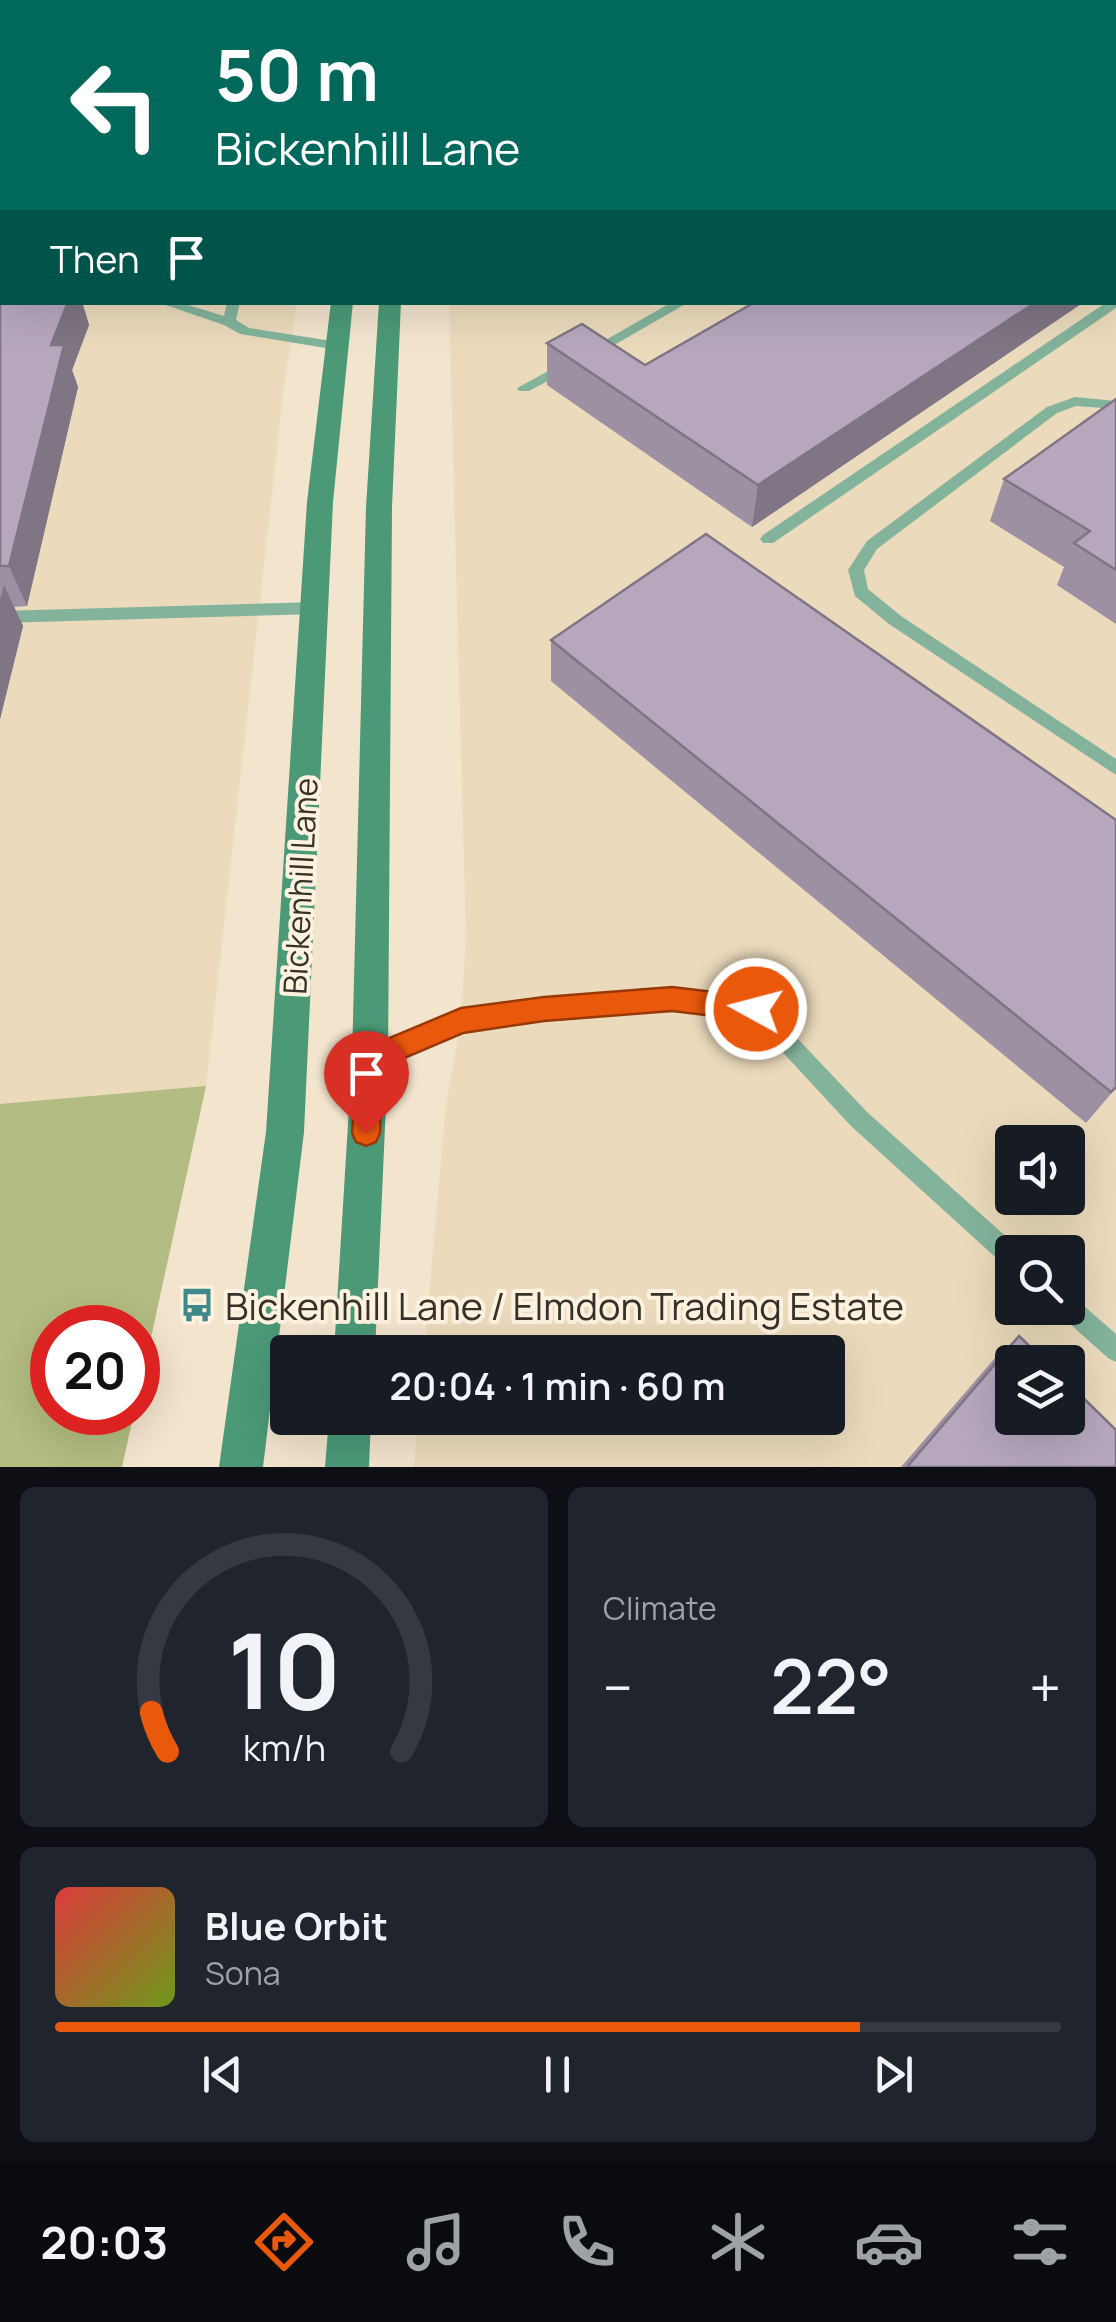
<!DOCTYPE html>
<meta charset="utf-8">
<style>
body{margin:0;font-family:Manrope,sans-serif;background:#20242c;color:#f1f3f6;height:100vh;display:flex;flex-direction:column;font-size:38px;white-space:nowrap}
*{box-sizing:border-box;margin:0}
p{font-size:32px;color:#9ea1a6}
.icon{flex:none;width:55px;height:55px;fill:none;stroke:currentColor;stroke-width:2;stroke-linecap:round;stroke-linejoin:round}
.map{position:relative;height:1467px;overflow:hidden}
.panel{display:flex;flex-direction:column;gap:20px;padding:20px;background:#0d0f14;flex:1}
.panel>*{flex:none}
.top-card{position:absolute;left:0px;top:0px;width:1118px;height:305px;box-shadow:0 10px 40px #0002;background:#00695c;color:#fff;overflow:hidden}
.buttons{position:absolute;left:995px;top:1125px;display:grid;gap:20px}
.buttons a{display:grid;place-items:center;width:90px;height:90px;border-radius:10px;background:#171b24;box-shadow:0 10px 40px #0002;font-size:50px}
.speed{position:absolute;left:30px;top:1305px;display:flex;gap:20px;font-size:50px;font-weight:700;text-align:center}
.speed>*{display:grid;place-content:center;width:130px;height:130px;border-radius:50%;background:#171b24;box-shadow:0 10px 40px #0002;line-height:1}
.speed .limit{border:15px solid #d22;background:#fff;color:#111}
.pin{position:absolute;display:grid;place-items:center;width:85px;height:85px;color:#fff;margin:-102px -42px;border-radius:50% 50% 50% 0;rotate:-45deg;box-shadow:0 0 10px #0007}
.pin .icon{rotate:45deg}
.me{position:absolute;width:110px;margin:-55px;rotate:277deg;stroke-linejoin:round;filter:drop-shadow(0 0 8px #0008)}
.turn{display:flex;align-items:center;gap:35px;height:210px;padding:0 50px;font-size:45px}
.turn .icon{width:130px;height:130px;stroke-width:2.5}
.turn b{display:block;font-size:70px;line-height:85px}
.then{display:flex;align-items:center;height:95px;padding:0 50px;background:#0003;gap:20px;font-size:38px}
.big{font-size:75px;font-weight:600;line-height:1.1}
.panel .tile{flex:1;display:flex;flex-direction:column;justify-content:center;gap:15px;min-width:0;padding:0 35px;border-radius:15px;background:#20242c}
.panel .dial{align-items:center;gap:0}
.dial svg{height:260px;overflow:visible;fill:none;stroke:#363941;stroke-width:7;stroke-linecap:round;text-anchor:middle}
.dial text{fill:#f1f3f6;stroke:none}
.song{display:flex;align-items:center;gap:30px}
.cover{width:120px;height:120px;border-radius:15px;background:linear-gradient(135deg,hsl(0 70% 55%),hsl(80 70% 35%))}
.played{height:10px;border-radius:5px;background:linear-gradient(90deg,#ea580c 80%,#363941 80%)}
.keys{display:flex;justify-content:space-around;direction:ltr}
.heat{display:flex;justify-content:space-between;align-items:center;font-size:55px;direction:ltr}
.panel .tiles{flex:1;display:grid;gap:20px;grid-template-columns:1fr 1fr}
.tile:last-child{grid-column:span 2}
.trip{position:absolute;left:270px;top:1335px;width:575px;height:100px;border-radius:10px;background:#171b24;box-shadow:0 10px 40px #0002;font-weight:600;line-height:100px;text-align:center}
.menu{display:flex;height:160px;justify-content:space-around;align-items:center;background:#090b0e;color:#9ea1a6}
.menu .icon{width:70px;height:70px}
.menu .on{color:#ea580c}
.menu b{font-size:45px;color:#f1f3f6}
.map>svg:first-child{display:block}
.built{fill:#ebdabc;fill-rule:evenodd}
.forest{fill:#b3bc82}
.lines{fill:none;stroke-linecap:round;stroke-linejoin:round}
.lane{fill:#83b39b;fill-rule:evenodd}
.secondary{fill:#4b9977;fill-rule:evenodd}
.wall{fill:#9d90a3}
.shaded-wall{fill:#7f7584}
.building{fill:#b6a7bd;stroke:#7f7584;stroke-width:2.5}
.route{fill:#ea580c;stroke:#983908;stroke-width:2.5}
.labels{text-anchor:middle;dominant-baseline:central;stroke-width:8;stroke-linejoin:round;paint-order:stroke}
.street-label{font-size:32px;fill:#373229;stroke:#fdf2df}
.near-poi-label{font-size:38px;fill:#373229;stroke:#fdf2df;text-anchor:start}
</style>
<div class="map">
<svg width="1116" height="1467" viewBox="0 0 1116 1467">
<rect width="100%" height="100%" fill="#f2e4cd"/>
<g class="built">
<path d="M 0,0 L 258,0 L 2,2 L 2,302 L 297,303 L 284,385 L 206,1086 L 0,1105 Z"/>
<path d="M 493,0 L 1116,0 L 1116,1467 L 414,1467 L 418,1418 L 828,1418 L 828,1352 L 424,1352 L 446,1105 L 461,1020 L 466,938 L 449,303 L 1115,302 L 1115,2 ZM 1012,1142 L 1068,1142 L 1068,1198 L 1012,1198 ZM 1012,1252 L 1068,1252 L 1068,1308 L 1012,1308 ZM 1012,1362 L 1068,1362 L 1068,1418 L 1012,1418 Z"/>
</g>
<path class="forest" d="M 206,1086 L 138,1397 L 138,1328 L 52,1328 L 52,1412 L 134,1413 L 122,1467 L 0,1467 L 0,1104 Z"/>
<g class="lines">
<g class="lane">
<rect x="0" y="43" width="2" height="6"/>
<path d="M 1116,63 L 1116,70 L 1115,70 L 1115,63 Z"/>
<rect x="1115" y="88" width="1" height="6"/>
<rect x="0" y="164" width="2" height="6"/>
<rect x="1115" y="247" width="1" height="8"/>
<path d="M 1116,298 L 1116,308 L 773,543 L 763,543 L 760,539 L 763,535 L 1107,302 L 1115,302 Z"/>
<path d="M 157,302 L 178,302 L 224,316 L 227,302 L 240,302 L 236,320 L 249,328 L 338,342 L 345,346 L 338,350 L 240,334 L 224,325 Z"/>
<path d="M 672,302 L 689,302 L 595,356 L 590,357 L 583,353 Z"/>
<path d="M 567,361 L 574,365 L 572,368 L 529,391 L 519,391 L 517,388 Z"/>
<path d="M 1075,397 L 1116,401 L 1116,409 L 1076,406 L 1057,413 L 877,549 L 864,570 L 868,589 L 901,616 L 1116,759 L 1116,775 L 889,624 L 855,596 L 848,570 L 867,541 L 1047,407 Z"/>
<path d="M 316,602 L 324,608 L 316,614 L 0,623 L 0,611 Z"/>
<path d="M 672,990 L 763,1002 L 867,1112 L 1020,1249 L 1022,1252 L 1012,1252 L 1012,1268 L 1004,1265 L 851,1126 L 751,1018 L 672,1008 L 543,1018 L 462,1029 L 370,1069 L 363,1066 L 360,1059 L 363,1052 L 461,1011 L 543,1000 Z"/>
<path d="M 1068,1295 L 1076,1299 L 1116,1334 L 1116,1362 L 1108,1358 L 1060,1315 L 1056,1308 L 1068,1308 Z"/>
</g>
<g class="secondary">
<path d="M 418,0 L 439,0 L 440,2 L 419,2 Z"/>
<path d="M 331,302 L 353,302 L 333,502 L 304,1132 L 263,1467 L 219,1467 L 266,1132 L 307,502 Z"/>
<path d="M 379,302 L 401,302 L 392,507 L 388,1059 L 375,1352 L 334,1352 L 352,1059 L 366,507 Z"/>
<path d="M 329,1418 L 371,1418 L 369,1467 L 325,1467 Z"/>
</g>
</g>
<g class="wall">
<path d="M 1115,125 L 1116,125 L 1116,211 L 1115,210 Z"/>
<path d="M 0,283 L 2,302 L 82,302 L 89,325 L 72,370 L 78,387 L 27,606 L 14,607 L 23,626 L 0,719 Z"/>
<path d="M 755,302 L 1084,302 L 752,527 L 547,385 L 547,343 L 645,365 Z"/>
<path d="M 1116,399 L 1116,624 L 1057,585 L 1064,567 L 990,521 L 1004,479 Z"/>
<path d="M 551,640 L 1116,1088 L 1086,1123 L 551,681 Z"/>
<path d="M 1019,1336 L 1116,1467 L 901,1467 L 995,1358 Z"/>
</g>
<g class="shaded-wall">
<path d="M 1078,0 L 1116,0 L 1116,6 L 1115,2 L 1073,2 Z"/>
<path d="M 68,302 L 82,302 L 89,325 L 72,370 L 78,387 L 27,606 L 9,566 L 51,345 Z"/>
<path d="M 1036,302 L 1084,302 L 752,527 L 758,485 Z"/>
<path d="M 4,585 L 23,626 L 0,719 L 0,599 Z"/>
</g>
<g class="building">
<path d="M 765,0 L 1078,0 L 1073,2 L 759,2 Z"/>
<path d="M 1115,125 L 1116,125 L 1116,168 L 1115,167 Z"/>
<path d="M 0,283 L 2,283 L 2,302 L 68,302 L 51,345 L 64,345 L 9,566 L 0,566 Z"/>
<path d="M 755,302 L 1036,302 L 758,485 L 547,343 L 582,324 L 645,365 Z"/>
<path d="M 1116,399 L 1116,570 L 1074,543 L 1090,531 L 1004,479 Z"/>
<path d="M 706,534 L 1116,820 L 1116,1087 L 1111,1092 L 551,640 Z"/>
<path d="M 1019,1336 L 1046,1362 L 1012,1362 L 1012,1418 L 1068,1418 L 1068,1383 L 1116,1430 L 1116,1467 L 907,1467 Z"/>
</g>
<path class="route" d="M 672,987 L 756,997 L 765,1000 L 769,1009 L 765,1018 L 756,1021 L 672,1011 L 544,1021 L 463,1033 L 383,1067 L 380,1133 L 376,1142 L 366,1146 L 356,1142 L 352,1133 L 357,1060 L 361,1050 L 461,1008 L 544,997 Z"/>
<defs>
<g id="bus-bare" transform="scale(2.7)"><path d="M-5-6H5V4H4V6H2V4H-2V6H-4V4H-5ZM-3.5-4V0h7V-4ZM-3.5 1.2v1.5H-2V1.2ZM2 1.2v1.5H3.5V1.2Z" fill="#40898a" stroke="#fdf2df" stroke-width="2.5" paint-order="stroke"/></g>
</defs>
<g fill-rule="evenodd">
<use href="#bus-bare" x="197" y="1305"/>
</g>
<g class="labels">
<g class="street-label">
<text transform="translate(300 886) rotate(-87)">Bickenhill Lane</text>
</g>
<g class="near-poi-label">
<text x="225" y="1305">Bickenhill Lane / Elmdon Trading Estate</text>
</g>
</g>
</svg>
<div class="buttons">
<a><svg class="icon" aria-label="sound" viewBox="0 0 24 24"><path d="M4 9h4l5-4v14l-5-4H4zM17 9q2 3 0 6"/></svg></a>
<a><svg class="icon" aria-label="search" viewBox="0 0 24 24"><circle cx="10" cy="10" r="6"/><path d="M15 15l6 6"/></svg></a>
<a><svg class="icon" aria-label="layers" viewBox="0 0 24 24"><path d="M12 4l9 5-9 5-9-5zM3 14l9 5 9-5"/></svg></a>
</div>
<div class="speed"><div class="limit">20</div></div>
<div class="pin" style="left:366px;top:1133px;background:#d93025"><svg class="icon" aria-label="arrive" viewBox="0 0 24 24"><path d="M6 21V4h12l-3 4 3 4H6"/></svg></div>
<svg class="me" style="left:756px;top:1009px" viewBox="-20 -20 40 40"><circle r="17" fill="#ea580c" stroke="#fff" stroke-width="3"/><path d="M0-11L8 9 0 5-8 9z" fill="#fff"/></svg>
<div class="trip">20:04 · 1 min · 60 m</div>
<div class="top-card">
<div class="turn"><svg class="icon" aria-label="left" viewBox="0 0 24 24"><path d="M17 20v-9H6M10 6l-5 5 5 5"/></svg><div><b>50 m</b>Bickenhill Lane</div></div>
<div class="then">Then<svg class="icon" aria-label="arrive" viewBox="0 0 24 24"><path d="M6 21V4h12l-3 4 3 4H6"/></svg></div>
</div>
</div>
<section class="panel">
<div class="tiles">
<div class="tile dial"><svg viewBox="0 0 100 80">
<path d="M14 69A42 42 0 1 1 86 69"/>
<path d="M14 69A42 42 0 0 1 9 57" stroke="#ea580c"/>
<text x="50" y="56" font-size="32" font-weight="700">10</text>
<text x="50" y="72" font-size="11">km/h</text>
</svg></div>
<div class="tile"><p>Climate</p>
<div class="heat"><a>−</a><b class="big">22°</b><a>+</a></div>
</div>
<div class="tile">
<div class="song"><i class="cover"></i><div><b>Blue Orbit</b><p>Sona</p></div></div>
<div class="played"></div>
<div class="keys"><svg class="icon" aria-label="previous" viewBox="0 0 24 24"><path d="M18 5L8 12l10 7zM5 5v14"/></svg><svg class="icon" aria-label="pause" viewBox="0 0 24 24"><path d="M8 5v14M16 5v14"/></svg><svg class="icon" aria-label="next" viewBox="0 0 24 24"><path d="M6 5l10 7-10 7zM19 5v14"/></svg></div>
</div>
</div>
</section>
<nav class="menu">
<b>20:03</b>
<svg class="icon on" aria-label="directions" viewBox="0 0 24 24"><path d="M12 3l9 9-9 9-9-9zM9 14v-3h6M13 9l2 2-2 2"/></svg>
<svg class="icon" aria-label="music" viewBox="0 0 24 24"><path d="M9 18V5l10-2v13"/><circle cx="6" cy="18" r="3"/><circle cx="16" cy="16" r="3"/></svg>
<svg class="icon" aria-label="phone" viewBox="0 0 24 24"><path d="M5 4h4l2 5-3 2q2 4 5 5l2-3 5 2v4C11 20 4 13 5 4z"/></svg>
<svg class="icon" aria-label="climate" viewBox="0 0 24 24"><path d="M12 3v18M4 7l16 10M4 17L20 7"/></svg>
<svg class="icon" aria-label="car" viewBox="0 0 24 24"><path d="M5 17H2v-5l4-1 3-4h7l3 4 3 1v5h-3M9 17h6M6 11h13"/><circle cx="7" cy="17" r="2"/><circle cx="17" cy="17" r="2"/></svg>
<svg class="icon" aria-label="filters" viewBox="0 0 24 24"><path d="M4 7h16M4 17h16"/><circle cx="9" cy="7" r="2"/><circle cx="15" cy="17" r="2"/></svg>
</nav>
